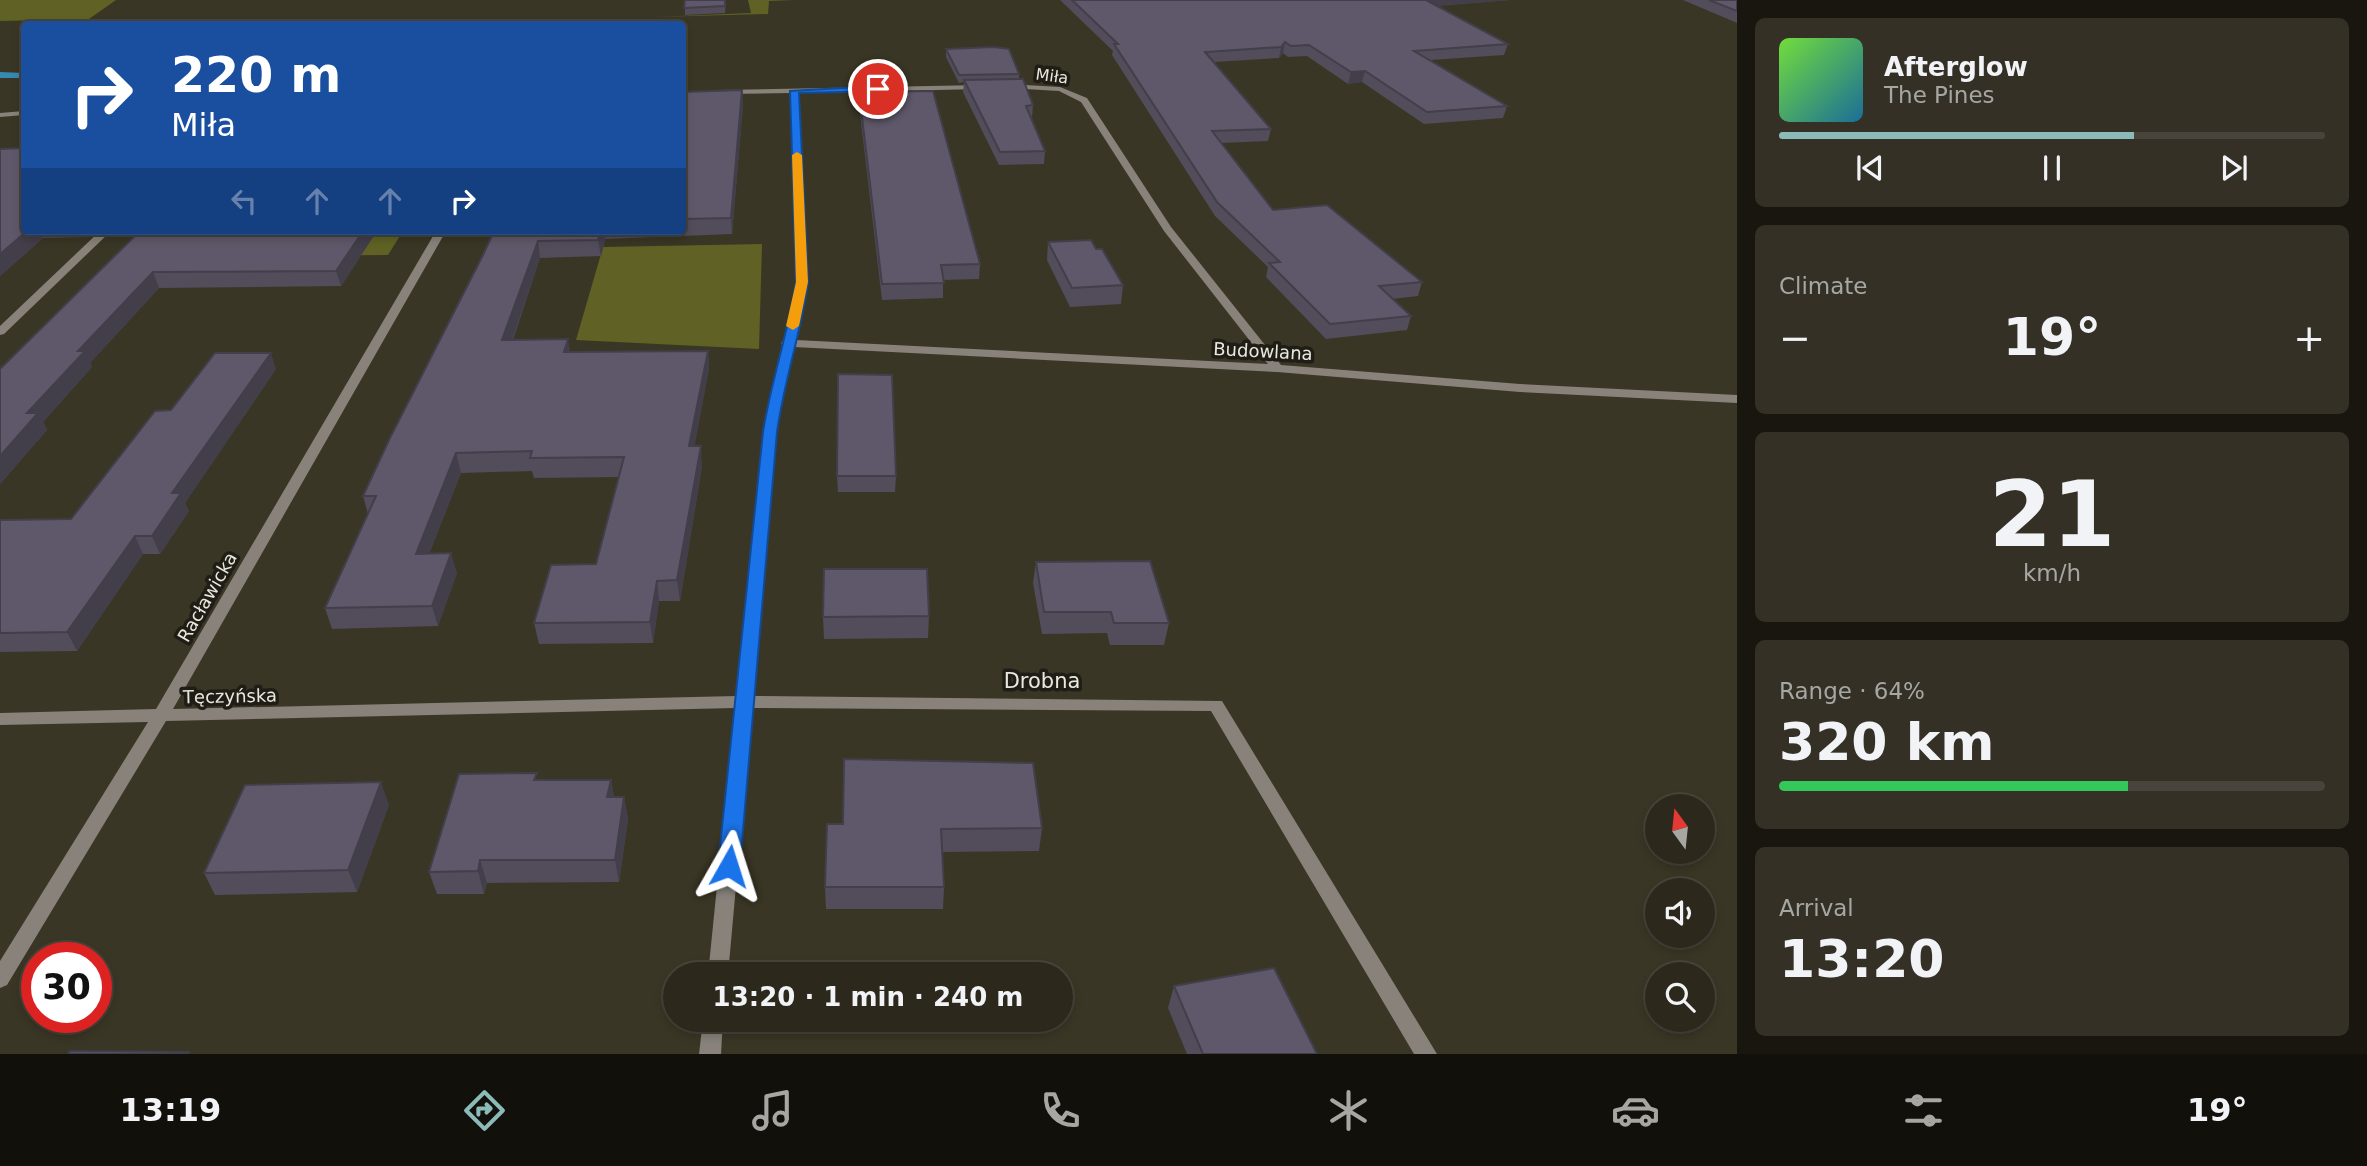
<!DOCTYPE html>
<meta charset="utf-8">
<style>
body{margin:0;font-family:"DejaVu Sans",sans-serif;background:#343025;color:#f1f3f6;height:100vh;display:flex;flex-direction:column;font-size:26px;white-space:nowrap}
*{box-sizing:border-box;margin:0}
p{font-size:23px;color:#a6a6a3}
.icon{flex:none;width:38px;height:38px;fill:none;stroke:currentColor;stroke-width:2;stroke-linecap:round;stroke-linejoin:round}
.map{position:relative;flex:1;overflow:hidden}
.details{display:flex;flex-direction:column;gap:18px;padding:18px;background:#18160f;width:630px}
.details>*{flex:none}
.top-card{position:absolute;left:21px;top:21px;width:665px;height:214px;border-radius:7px;box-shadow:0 4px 10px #0003,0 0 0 2px #48443b;background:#1a4fa0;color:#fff;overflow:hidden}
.needle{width:46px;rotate:345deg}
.buttons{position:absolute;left:1645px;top:794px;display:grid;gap:14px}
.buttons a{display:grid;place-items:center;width:70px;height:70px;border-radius:50%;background:#2c281c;box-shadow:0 4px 10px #0003,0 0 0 2px #48443b;font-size:35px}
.speed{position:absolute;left:21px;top:942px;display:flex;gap:14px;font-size:35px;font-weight:700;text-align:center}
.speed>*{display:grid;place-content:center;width:91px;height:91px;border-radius:50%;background:#2c281c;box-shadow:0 4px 10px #0003,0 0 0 2px #48443b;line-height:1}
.speed .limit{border:10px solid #d22;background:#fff;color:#111}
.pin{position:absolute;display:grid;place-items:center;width:60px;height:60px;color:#fff;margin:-30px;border:4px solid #fff;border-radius:50%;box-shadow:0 2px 7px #0007}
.me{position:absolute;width:77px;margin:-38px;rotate:6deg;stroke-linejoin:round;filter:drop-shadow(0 0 5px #0008)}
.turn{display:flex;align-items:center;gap:24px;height:147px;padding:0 35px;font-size:32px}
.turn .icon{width:91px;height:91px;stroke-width:2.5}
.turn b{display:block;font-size:49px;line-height:60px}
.lanes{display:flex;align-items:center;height:66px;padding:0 35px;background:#0003;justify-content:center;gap:35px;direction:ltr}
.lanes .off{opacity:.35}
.big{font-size:52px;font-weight:800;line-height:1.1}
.details .tile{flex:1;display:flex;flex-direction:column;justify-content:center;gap:10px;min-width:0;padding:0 24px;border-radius:10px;background:#343025}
.details .dial{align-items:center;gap:0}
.dial b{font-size:91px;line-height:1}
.song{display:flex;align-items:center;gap:21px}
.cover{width:84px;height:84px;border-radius:10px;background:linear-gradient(135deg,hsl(100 70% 55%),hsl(200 70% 35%))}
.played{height:7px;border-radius:4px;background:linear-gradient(90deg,#8bbbb9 65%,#48443b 65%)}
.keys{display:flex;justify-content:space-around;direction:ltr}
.heat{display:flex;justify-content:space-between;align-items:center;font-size:38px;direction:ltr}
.charge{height:10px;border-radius:5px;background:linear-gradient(90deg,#34c759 64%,#48443b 0)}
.trip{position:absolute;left:663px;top:962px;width:410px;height:70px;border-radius:35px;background:#2c281c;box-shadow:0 4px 10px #0003,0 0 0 2px #48443b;font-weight:800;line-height:70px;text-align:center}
.tab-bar{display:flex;height:112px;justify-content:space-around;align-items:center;background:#12100b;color:#a6a6a3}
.tab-bar .icon{width:49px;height:49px}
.tab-bar .selected{color:#8bbbb9}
.tab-bar b{font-size:32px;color:#f1f3f6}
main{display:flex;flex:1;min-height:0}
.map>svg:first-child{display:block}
.green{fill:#5f6224}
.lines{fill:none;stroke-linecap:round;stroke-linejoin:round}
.stream{fill:#3689b4;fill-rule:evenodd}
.street{fill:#88827b;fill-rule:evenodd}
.wall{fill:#524c5b}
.shaded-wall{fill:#423e4a}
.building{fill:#5f586a;stroke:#423e4a;stroke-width:2}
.route{fill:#1a73e8;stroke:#114b97;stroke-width:2}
.slow{fill:#f59e0b}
.labels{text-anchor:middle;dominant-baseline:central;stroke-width:7;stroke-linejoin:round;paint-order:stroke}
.far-street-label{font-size:16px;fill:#eae7dd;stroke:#1f1d16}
.street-label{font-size:18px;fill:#eae7dd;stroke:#1f1d16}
.near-street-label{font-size:21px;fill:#eae7dd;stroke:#1f1d16}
</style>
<main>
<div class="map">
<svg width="1737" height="1054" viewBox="0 0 1737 1054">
<rect width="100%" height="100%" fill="#3a3625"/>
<g class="green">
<path d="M 0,0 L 116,0 L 89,19 L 0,21 Z"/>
<path d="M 748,0 L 794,0 L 769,1 L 768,14 L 655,17 L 751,13 Z"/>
<path d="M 267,231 L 403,231 L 388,255 L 246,256 Z"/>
<path d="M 762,244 L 759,349 L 576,340 L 603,247 Z"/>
</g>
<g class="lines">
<path class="stream" d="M 0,72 L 24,73 L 24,78 L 0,78 Z"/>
<g class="street">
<path d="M 1009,84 L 1060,87 L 1087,98 L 1171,227 L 1281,365 L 1520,384 L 1737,395 L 1737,403 L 1520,392 L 1277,372 L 794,347 L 776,432 L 753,696 L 1222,701 L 1437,1054 L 1414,1054 L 1211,711 L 752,708 L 728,975 L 708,975 L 735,708 L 166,721 L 7,985 L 0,988 L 0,961 L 148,722 L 0,725 L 0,713 L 156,709 L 436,231 L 446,231 L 173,709 L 737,696 L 764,432 L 783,345 L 781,343 L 784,340 L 797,282 L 791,93 L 722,94 L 718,92 L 719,90 L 982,85 L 986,87 L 982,89 L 799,93 L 807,282 L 796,340 L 1268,364 L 1164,231 L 1081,102 L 1059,91 L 1006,88 L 1006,84 Z"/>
<path d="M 24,111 L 24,115 L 0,117 L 0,113 Z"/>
<path d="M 100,231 L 111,231 L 4,334 L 0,335 L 0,326 Z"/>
<path d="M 703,1020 L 723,1020 L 721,1054 L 699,1054 Z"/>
</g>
</g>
<g class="wall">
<path d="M 685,0 L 726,0 L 725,13 L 685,15 Z"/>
<path d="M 1060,0 L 1510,0 L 1436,6 L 1508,44 L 1504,55 L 1431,60 L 1507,106 L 1503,118 L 1424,124 L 1362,82 L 1348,84 L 1307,56 L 1288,57 L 1283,53 L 1279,58 L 1214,62 L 1271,129 L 1268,141 L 1221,143 L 1273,210 L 1422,282 L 1418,296 L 1392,299 L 1411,316 L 1407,330 L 1326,339 L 1266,277 L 1268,267 L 1215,216 L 1112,55 L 1113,51 Z"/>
<path d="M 1683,0 L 1737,0 L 1737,23 Z"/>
<path d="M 946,49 L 1019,74 L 1019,79 L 1033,105 L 1032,118 L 1031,118 L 1045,151 L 1044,164 L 999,165 L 963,92 L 964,82 L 959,83 L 946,57 Z"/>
<path d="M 742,90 L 743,105 L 732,234 L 605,239 L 601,256 L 540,258 L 513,340 L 570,352 L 708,351 L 709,369 L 694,446 L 702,466 L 680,601 L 659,601 L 653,643 L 539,644 L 534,623 L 596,564 L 619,477 L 534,478 L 532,471 L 461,473 L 429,554 L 457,573 L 438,626 L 332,629 L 325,608 L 368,514 L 363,496 L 483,255 L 494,231 L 682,231 L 682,92 Z"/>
<path d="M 859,92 L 980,264 L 979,279 L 943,280 L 943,298 L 882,300 L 859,105 Z"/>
<path d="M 24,231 L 97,231 L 90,237 L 43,238 L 0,276 Z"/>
<path d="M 107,231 L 377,231 L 341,286 L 159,288 L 90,363 L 92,367 L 43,422 L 47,430 L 0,484 L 0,369 L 135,236 L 109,236 Z"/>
<path d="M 1048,242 L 1096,249 L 1123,285 L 1121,304 L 1070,307 L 1047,260 Z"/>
<path d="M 276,369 L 185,503 L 189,511 L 160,554 L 143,554 L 77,651 L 0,652 L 0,520 L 71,519 L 171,410 Z"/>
<path d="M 837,476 L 896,476 L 895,492 L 838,492 Z"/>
<path d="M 1036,562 L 1169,623 L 1164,645 L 1110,645 L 1107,633 L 1042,634 L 1033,583 Z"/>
<path d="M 929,616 L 928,638 L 824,639 L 823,617 Z"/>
<path d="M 538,780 L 611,780 L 614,797 L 624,797 L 628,819 L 619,882 L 487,883 L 484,894 L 437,894 L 429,872 Z"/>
<path d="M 389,805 L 357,892 L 215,895 L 204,873 Z"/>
<path d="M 827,824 L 1042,828 L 1039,851 L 942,852 L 944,887 L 943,909 L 826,909 L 825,887 Z"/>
<path d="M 1174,986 L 1317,1054 L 1187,1054 L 1168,1008 Z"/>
</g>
<g class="shaded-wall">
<path d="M 1419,0 L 1510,0 L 1417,7 Z"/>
<path d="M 1285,42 L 1283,53 L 1279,58 L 1281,47 Z"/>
<path d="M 1365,71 L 1362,82 L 1348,84 L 1351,72 Z"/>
<path d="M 742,90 L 743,105 L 732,234 L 731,218 Z"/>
<path d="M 27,231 L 41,231 L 43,238 L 0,276 L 0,254 Z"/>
<path d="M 88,231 L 97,231 L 90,237 Z"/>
<path d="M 363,231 L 377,231 L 341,286 L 336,271 Z"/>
<path d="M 600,231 L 604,231 L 605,239 L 601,256 L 598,240 Z"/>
<path d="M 538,241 L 540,258 L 506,358 L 502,340 Z"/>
<path d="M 153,272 L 159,288 L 90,363 L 92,367 L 43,422 L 47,430 L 0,484 L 0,456 L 27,413 L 78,351 Z"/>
<path d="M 568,339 L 571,357 L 564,352 Z"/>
<path d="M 708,351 L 709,369 L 691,466 L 689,446 Z"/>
<path d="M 271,353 L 276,369 L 185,503 L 189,511 L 160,554 L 152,536 L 172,493 Z"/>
<path d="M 701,446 L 702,466 L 680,601 L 677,580 Z"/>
<path d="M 456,453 L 461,473 L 421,574 L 416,554 Z"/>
<path d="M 135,536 L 143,554 L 77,651 L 67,632 Z"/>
<path d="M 451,553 L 457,573 L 438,626 L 432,606 Z"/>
<path d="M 657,581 L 659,601 L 653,643 L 650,622 Z"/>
<path d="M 611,780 L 615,803 L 607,797 Z"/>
<path d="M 381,782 L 389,805 L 357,892 L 348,870 Z"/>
<path d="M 624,797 L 628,819 L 619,882 L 615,860 Z"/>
<path d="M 480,860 L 487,883 L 484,894 L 478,871 Z"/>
</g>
<g class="building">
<path d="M 685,0 L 725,0 L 725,6 L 684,8 Z"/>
<path d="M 1072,0 L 1426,0 L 1508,44 L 1414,51 L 1507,106 L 1427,112 L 1365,71 L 1351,72 L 1309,45 L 1291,46 L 1285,42 L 1281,47 L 1205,52 L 1271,129 L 1212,131 L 1273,210 L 1327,205 L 1422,282 L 1379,286 L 1411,316 L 1330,324 L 1269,263 L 1280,262 L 1217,202 L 1114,44 L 1118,44 Z"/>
<path d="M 1709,0 L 1737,0 L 1737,11 Z"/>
<path d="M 994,47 L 1009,49 L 1019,74 L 959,75 L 946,49 Z"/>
<path d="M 1023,79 L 1033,105 L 1026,106 L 1045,151 L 1000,152 L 964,80 Z"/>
<path d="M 742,90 L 731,218 L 682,219 L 682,92 Z"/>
<path d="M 933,91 L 980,264 L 941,265 L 944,283 L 882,284 L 859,92 Z"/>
<path d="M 24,148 L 24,231 L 27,231 L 0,254 L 0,149 Z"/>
<path d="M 140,231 L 363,231 L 336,271 L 153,272 L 78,351 L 85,351 L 27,413 L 38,413 L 0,456 L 0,369 Z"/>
<path d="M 494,231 L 600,231 L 598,240 L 538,241 L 502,340 L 568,339 L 564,352 L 708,351 L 689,446 L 701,446 L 677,580 L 657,581 L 650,622 L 534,623 L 551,565 L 596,564 L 624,457 L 530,458 L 532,451 L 456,453 L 416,554 L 451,553 L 432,606 L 325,608 L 376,496 L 363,496 L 390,438 L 483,255 Z"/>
<path d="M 1091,240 L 1096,249 L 1102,249 L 1123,285 L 1072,288 L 1048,242 Z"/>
<path d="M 215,353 L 271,353 L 172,493 L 181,493 L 152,536 L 135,536 L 67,632 L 0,633 L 0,520 L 71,519 L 155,411 L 171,410 Z"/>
<path d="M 838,374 L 892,375 L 896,476 L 837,476 Z"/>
<path d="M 1150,561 L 1169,623 L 1114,623 L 1111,612 L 1044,612 L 1036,562 Z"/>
<path d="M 824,569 L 927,569 L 929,616 L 823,617 Z"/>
<path d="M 844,759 L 1033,763 L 1042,828 L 941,829 L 944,887 L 825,887 L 827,824 L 843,824 Z"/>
<path d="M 537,773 L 534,780 L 611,780 L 607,797 L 624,797 L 615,860 L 480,860 L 478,871 L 429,872 L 459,774 Z"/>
<path d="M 381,782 L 348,870 L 204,873 L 245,785 Z"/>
<path d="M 1274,968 L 1317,1054 L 1203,1054 L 1174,986 Z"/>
<path d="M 70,1051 L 189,1052 L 188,1054 L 68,1054 Z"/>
</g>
<path class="route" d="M 878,86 L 881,91 L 799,93 L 808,282 C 801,333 784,381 777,432 L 740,866 L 737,872 L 729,875 L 721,872 L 718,866 L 763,432 C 771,381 788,333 796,282 L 790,91 Z"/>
<path class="slow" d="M 797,152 L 802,155 L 808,282 L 799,326 L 793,330 L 786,326 L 796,282 L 792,155 Z"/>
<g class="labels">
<g class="far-street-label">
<text transform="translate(1052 76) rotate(8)">Miła</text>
</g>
<g class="street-label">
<text transform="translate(1263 351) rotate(3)">Budowlana</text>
<text transform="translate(207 597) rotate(-60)">Racławicka</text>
<text transform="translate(230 696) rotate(-1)">Tęczyńska</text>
</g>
<g class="near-street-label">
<text x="1042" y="681">Drobna</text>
</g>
</g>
</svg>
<div class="buttons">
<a><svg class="needle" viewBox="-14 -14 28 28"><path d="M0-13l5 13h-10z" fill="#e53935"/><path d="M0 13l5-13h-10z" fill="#a6a6a3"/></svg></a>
<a><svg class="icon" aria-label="sound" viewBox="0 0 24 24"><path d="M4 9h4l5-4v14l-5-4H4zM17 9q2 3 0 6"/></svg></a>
<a><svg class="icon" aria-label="search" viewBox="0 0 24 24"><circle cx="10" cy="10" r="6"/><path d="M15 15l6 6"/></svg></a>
</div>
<div class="speed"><div class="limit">30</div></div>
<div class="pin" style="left:878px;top:89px;background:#d93025"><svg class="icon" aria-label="arrive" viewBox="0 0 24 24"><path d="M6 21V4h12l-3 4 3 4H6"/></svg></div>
<svg class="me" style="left:729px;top:866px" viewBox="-20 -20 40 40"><path d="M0-17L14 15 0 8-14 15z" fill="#1a73e8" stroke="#fff" stroke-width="4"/></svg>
<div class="trip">13:20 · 1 min · 240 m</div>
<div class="top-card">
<div class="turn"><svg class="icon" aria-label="right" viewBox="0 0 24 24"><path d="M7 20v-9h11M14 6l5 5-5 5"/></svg><div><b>220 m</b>Miła</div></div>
<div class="lanes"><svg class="icon off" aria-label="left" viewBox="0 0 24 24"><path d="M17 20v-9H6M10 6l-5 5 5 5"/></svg><svg class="icon off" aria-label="ahead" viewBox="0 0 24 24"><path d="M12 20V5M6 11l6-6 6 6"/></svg><svg class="icon off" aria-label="ahead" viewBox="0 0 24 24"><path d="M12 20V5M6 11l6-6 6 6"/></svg><svg class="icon" aria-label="right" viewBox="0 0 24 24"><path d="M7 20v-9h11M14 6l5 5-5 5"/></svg></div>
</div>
</div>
<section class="details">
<div class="tile">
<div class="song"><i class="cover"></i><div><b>Afterglow</b><p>The Pines</p></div></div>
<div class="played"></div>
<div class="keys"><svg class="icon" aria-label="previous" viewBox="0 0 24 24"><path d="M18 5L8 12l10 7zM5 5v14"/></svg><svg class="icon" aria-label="pause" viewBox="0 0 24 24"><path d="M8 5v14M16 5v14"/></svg><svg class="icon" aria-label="next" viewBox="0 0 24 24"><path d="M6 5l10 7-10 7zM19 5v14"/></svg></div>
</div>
<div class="tile"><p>Climate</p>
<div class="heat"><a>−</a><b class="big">19°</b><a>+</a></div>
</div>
<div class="tile dial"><b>21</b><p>km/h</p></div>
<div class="tile"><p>Range · 64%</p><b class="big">320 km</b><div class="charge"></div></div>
<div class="tile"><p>Arrival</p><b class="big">13:20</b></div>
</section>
</main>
<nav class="tab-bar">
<b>13:19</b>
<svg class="icon selected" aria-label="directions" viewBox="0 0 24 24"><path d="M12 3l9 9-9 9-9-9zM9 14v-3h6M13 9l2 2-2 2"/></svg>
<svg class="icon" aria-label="music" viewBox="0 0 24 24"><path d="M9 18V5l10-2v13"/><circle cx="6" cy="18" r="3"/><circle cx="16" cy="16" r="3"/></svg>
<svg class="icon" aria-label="phone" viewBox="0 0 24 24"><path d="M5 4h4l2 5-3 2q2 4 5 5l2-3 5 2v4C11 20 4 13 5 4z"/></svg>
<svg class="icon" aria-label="climate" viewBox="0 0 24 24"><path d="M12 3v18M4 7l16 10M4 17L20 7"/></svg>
<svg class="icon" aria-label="car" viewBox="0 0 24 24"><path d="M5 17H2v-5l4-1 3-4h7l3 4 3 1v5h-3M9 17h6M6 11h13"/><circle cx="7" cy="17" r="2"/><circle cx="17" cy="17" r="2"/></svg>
<svg class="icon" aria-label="filters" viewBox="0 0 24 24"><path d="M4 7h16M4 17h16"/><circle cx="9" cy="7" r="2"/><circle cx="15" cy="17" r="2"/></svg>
<b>19°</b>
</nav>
